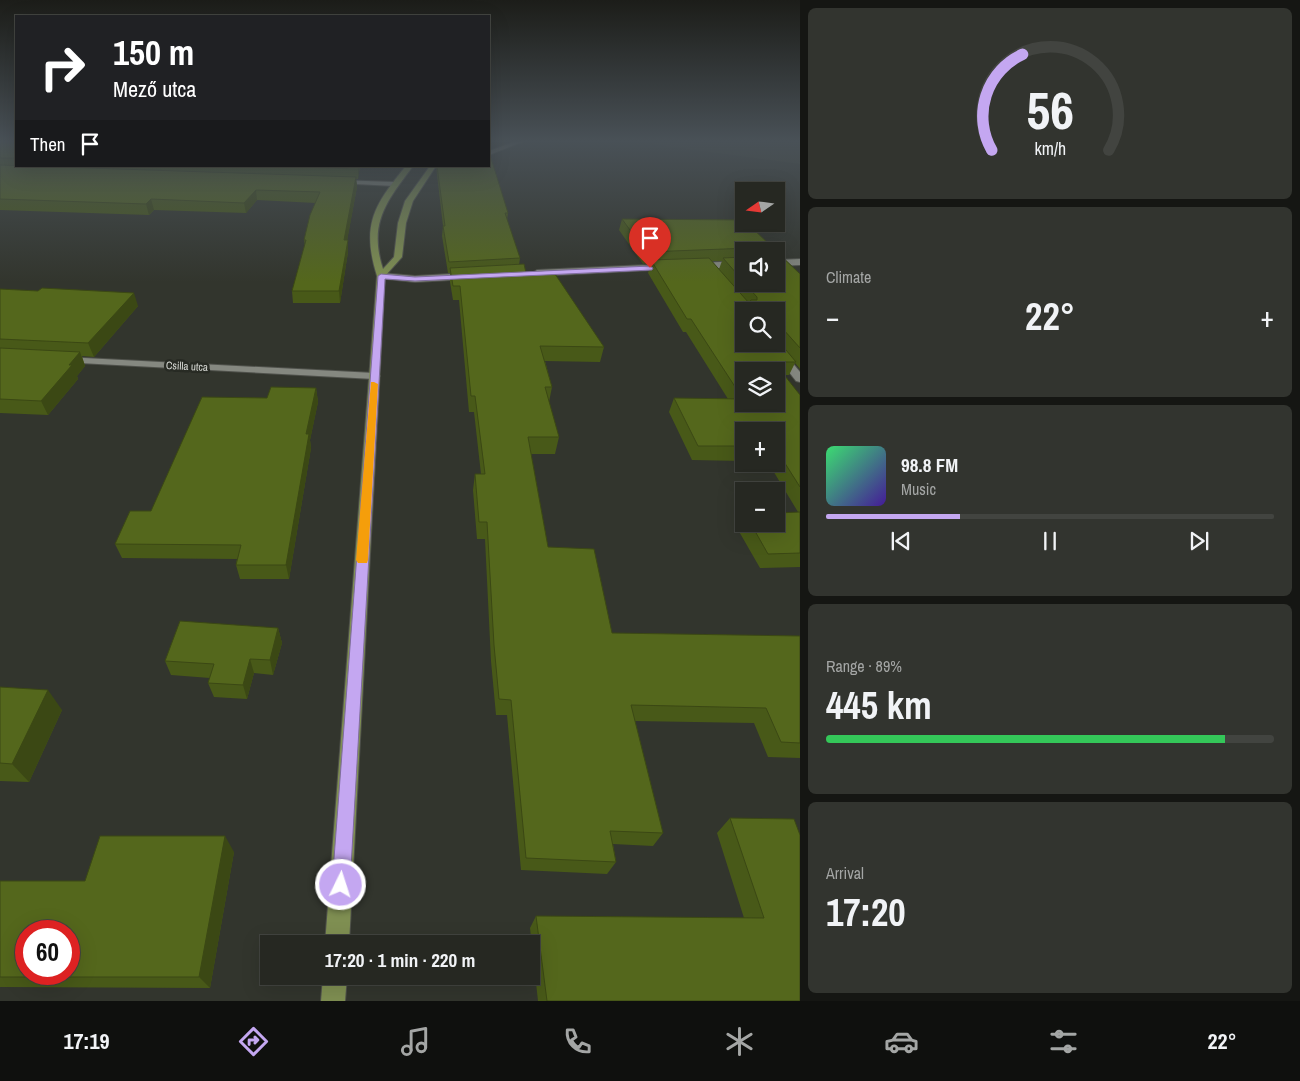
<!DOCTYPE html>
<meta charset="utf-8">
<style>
body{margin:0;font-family:"Archivo Narrow",sans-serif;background:#32342f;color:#f1f3f6;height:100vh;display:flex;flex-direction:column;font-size:19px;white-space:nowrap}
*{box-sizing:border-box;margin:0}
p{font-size:16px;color:#a4a6a5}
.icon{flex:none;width:28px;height:28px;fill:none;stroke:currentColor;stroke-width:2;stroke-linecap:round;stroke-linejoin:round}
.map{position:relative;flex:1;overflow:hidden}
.drawer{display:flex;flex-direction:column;gap:8px;padding:8px;background:#151613;width:500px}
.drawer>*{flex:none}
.banner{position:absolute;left:15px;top:15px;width:475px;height:152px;border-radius:0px;box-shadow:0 5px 20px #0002,0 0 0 1px #424440;background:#202124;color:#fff;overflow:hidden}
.needle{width:32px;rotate:256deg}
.fabs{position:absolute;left:735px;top:182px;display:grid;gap:10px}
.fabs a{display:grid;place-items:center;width:50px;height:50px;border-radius:0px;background:#262822;box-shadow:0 5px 20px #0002,0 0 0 1px #424440;font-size:25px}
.speed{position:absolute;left:15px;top:920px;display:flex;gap:10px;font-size:25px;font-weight:700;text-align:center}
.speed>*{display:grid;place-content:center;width:65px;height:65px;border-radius:50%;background:#262822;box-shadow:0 5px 20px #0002,0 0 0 1px #424440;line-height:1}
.speed .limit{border:8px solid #d22;background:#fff;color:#111}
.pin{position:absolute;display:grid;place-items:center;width:42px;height:42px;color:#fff;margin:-51px -21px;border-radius:50% 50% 50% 0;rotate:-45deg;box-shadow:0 0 5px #0007}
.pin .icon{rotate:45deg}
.me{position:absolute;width:55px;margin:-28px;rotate:4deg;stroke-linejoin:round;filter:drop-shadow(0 0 4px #0008)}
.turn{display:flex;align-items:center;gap:18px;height:105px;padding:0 15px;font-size:22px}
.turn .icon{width:65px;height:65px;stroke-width:2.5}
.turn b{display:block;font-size:35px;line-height:42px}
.then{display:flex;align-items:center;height:48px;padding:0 15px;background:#0003;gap:10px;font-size:19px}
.big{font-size:38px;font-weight:800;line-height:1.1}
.drawer .card{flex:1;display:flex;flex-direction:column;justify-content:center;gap:8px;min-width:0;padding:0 18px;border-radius:8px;background:#32342f}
.drawer .dial{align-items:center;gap:0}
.dial svg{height:130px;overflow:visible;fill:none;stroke:#424440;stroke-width:7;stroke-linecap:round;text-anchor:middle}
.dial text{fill:#f1f3f6;stroke:none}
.song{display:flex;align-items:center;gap:15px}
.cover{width:60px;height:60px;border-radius:8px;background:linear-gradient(135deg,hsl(140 70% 55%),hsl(260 70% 35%))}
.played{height:5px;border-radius:2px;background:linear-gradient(90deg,#c4a7f1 30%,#424440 30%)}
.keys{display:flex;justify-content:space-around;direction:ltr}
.heat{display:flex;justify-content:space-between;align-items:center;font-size:28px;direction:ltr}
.charge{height:8px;border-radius:4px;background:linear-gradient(90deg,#34c759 89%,#424440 0)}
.trip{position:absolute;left:260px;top:935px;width:280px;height:50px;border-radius:0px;background:#262822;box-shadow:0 5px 20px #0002,0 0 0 1px #424440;font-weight:800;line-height:50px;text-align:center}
.tabs{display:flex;height:80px;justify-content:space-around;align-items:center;background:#0f100e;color:#a4a6a5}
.tabs .icon{width:35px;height:35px}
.tabs .active{color:#c4a7f1}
.tabs b{font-size:22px;color:#f1f3f6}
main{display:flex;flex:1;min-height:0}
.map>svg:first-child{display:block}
.built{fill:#3b3f32}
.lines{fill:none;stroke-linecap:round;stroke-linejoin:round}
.service-casing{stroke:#4f514b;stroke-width:2}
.minor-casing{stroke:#4f514b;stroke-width:2}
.primary-casing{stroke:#4f514b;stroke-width:2}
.service{fill:#858880;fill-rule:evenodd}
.minor{fill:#858880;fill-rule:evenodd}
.primary{fill:#7f8f52;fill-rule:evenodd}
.wall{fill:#485918;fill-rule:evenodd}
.shaded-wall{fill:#3b4814}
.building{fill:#54671c;stroke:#3b4814;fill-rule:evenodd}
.route{fill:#c4a7f1;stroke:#7f6d9d}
.slow{fill:#f59e0b}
.labels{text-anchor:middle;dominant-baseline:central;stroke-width:5;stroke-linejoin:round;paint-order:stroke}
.far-street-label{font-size:11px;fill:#d8dad5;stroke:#282b24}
</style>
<main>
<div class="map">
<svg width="800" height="1001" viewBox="0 0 800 1001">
<rect width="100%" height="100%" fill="#32352d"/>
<path class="built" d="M 647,142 L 800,142 L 800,164 L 665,146 Z"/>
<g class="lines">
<g class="service-casing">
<path id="service" d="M 513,142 L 522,142 L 489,155 L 489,151 Z"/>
</g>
<g class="minor-casing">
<g id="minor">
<path d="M 338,180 L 394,182 L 397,184 L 394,186 L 336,183 L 335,182 Z"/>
<path d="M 800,259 L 800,265 L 776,266 L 776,260 Z"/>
<path d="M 744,261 L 744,267 L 697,269 L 693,266 L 697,263 Z"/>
<path d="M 668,264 L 671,265 L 671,269 L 537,276 L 533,273 L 537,270 Z"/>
<path d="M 381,273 L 415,276 L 468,273 L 472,276 L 468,279 L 415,282 L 378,278 L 377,276 Z"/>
<path d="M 776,343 L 800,372 L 800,382 L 796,381 L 767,344 Z"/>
<path d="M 65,357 L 374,373 L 380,376 L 374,379 L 61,362 L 60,360 Z"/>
</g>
</g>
<g class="primary-casing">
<g id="primary">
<path d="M 406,166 L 413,166 C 387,201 368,223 383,269 L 394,257 L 398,223 L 405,201 L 430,166 L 436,166 L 413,201 L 406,223 L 402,257 L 385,276 L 349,944 L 325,944 L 377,276 C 361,225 374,205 406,166 Z"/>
<path d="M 323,976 L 347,976 L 345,1001 L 321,1001 Z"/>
</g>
</g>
<use href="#service" class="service"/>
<use href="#minor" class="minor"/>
<use href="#primary" class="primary"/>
</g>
<g class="wall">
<path d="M 0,142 L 16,142 L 16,166 L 360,166 L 358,179 L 356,179 L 357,187 L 347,240 L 348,252 L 340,303 L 293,303 L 292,291 L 305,245 L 304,240 L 316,203 L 257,200 L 246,213 L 154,210 L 149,215 L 0,210 Z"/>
<path d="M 436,166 L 489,166 L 508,213 L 507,220 L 520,258 L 519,265 L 526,273 L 604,347 L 600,362 L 545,361 L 552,387 L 549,402 L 559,437 L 555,454 L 531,454 L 548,547 L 612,633 L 800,636 L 800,758 L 768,757 L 754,723 L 635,721 L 663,833 L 653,846 L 613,844 L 616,862 L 607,874 L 521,870 L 507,715 L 496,715 L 491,661 L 485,539 L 477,539 L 473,490 L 475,474 L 481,474 L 474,412 L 469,412 L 459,300 L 453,300 L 450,282 L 450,273 L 448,273 L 442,236 L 443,226 Z"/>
<path d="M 622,219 L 744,220 L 800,274 L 800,369 L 795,363 L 789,375 L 784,375 L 800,395 L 800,567 L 760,568 L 737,528 L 744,515 L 744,524 L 776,524 L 798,512 L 769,464 L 776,464 L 776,431 L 744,431 L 744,461 L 692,460 L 669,412 L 674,398 L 728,399 L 686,332 L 683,332 L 648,273 L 651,263 L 643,264 L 619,230 ZM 744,251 L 776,251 L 776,284 L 744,284 ZM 712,261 L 722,261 L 719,269 ZM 744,311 L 776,311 L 776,344 Z"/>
<path d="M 0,289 L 138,306 L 94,357 L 82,356 L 85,366 L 77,376 L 78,379 L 48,415 L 0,413 Z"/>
<path d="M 316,388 L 318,402 L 310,440 L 311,448 L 289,579 L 240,579 L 236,565 L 237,559 L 122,558 L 115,544 L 151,511 L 267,398 Z"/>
<path d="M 278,628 L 282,643 L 273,675 L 254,673 L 247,699 L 214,697 L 208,683 L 210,678 L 171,675 L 165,661 Z"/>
<path d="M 0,687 L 62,710 L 29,782 L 0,781 Z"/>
<path d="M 730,818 L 800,1001 L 538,1001 L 530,928 L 536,916 L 744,918 L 717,833 Z"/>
<path d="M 234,852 L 210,988 L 0,987 L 0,881 L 85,881 Z"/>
</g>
<g class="shaded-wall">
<path d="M 358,166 L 360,166 L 358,179 Z"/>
<path d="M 356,177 L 357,187 L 345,252 L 344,240 Z"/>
<path d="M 256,190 L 257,200 L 246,213 L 244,203 Z"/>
<path d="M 151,199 L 154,210 L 149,215 L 146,204 Z"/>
<path d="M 348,240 L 348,252 L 340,303 L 339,291 Z"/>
<path d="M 134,293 L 138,306 L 94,357 L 88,343 Z"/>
<path d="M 80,352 L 85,366 L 77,376 L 78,379 L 48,415 L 41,401 L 69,365 Z"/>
<path d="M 316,388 L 318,402 L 310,440 L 311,448 L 289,579 L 286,565 L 306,434 Z"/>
<path d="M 278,628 L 282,643 L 273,675 L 270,660 Z"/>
<path d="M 250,659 L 254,673 L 247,699 L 243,685 Z"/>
<path d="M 48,690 L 62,710 L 29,782 L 12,764 Z"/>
<path d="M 225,836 L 234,852 L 210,988 L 199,977 Z"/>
</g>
<g class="building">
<rect x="0" y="142" width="16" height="16"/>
<path d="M 491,158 L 508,213 L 505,213 L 520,258 L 449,262 L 443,226 L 445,226 L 437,166 L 489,166 L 489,159 Z"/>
<path d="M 0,165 L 356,177 L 344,240 L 348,240 L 339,291 L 292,291 L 306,240 L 304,240 L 310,215 L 320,192 L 256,190 L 244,203 L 151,199 L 146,204 L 0,199 Z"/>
<path d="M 269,166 L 358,166 L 358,169 Z"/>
<path d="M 622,219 L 744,220 L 744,224 L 748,224 L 800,274 L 800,348 L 783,329 L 776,329 L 776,311 L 744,311 L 744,344 L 776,344 L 776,338 L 796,362 L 774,362 L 800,395 L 800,487 L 776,449 L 776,431 L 744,431 L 744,446 L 698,446 L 674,398 L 743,399 L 691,319 L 687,319 L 651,260 L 709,258 L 749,303 L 751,300 L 757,300 L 757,297 L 745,284 L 776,284 L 776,251 L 750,251 L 750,248 L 646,252 ZM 744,371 L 776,371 L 776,404 L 744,404 Z"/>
<path d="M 744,257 L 744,282 L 723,258 Z"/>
<path d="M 524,264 L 526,273 L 553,271 L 604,347 L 540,346 L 552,387 L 545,387 L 559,437 L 528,437 L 548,547 L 594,549 L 612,633 L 800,636 L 800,743 L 781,742 L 766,708 L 631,705 L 663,833 L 610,831 L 616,862 L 526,858 L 511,700 L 499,699 L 494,645 L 487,522 L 479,522 L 475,474 L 485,474 L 475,396 L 471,396 L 460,286 L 453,286 L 450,268 Z"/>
<path d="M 42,288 L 134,293 L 88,343 L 0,339 L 0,289 L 38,291 Z"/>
<path d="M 0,348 L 80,352 L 69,365 L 72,365 L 41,401 L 0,399 Z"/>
<path d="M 271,387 L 316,388 L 306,434 L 309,434 L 286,565 L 236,565 L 241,545 L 115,544 L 130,511 L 151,511 L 202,397 L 267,398 Z"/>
<path d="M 800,512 L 800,553 L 768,554 L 751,524 L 776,524 L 776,513 Z"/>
<path d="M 180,621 L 278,628 L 270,660 L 250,659 L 243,685 L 208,683 L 214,664 L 165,661 Z"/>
<path d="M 0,687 L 48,690 L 12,764 L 0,763 Z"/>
<path d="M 730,818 L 794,819 L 800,835 L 800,1001 L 547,1001 L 536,916 L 764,918 Z"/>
<path d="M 100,836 L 225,836 L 199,977 L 0,977 L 0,881 L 85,881 ZM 26,931 L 69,931 L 69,974 L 26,974 Z"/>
</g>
<linearGradient id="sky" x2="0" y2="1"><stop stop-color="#1c1d19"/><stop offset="0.5" stop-color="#495157"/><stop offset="1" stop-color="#495157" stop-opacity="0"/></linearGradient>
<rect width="800" height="282" fill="url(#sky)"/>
<path class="route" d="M 650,266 L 653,268 L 652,270 L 415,281 L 385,279 L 350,885 L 348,892 L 341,894 L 334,892 L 332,885 L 378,276 L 381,274 L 415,277 Z"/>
<path class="slow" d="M 371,382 L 374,382 L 378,384 L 368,560 L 367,563 L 358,563 L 356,560 Z"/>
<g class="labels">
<g class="far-street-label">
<text transform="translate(187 366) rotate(3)">Csilla utca</text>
</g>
</g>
</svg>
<div class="fabs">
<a><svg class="needle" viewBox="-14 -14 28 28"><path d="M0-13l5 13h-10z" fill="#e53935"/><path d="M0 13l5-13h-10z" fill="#a4a6a5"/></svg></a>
<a><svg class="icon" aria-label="sound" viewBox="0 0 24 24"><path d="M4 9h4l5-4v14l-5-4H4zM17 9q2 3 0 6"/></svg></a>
<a><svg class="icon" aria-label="search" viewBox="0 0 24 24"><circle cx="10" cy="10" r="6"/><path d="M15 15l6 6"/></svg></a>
<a><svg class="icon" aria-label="layers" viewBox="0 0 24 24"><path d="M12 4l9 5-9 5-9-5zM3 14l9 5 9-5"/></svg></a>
<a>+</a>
<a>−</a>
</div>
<div class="speed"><div class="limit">60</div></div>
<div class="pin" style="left:650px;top:268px;background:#d93025"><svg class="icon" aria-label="arrive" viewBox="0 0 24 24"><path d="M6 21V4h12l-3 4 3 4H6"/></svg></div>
<svg class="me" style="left:341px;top:885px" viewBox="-20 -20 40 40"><circle r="17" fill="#c4a7f1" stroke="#fff" stroke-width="3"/><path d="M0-11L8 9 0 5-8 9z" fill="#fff"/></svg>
<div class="trip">17:20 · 1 min · 220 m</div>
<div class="banner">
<div class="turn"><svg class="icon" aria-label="right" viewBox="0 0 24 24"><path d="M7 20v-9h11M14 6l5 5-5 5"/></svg><div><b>150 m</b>Mező utca</div></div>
<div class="then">Then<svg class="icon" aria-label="arrive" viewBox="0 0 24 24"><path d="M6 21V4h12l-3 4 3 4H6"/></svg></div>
</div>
</div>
<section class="drawer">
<div class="card dial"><svg viewBox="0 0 100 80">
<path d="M14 69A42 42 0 1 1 86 69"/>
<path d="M14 69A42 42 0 0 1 33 10" stroke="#c4a7f1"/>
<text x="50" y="56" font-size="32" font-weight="700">56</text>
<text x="50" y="72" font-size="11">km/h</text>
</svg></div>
<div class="card"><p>Climate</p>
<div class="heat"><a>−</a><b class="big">22°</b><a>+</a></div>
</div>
<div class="card">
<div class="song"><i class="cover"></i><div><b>98.8 FM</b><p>Music</p></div></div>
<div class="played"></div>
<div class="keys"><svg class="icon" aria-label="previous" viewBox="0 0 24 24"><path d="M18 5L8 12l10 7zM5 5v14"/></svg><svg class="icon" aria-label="pause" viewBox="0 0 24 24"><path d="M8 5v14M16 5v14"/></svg><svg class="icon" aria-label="next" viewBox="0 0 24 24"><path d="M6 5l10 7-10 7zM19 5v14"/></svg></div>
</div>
<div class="card"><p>Range · 89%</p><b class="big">445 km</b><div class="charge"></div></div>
<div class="card"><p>Arrival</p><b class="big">17:20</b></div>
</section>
</main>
<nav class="tabs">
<b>17:19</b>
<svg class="icon active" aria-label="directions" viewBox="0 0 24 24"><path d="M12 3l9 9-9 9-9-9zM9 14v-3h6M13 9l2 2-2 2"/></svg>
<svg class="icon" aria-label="music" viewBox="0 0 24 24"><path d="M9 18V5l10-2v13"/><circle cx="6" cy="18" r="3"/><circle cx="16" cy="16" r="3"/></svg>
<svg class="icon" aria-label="phone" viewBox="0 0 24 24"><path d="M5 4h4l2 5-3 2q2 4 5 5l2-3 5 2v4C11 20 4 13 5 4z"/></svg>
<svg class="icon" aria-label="climate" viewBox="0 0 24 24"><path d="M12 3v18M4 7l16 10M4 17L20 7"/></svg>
<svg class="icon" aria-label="car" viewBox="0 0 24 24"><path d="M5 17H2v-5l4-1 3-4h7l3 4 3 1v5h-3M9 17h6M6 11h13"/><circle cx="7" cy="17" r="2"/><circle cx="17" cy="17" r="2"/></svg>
<svg class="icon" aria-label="filters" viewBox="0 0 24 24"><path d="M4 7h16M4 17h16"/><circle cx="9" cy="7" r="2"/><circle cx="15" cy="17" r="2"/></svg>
<b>22°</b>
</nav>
